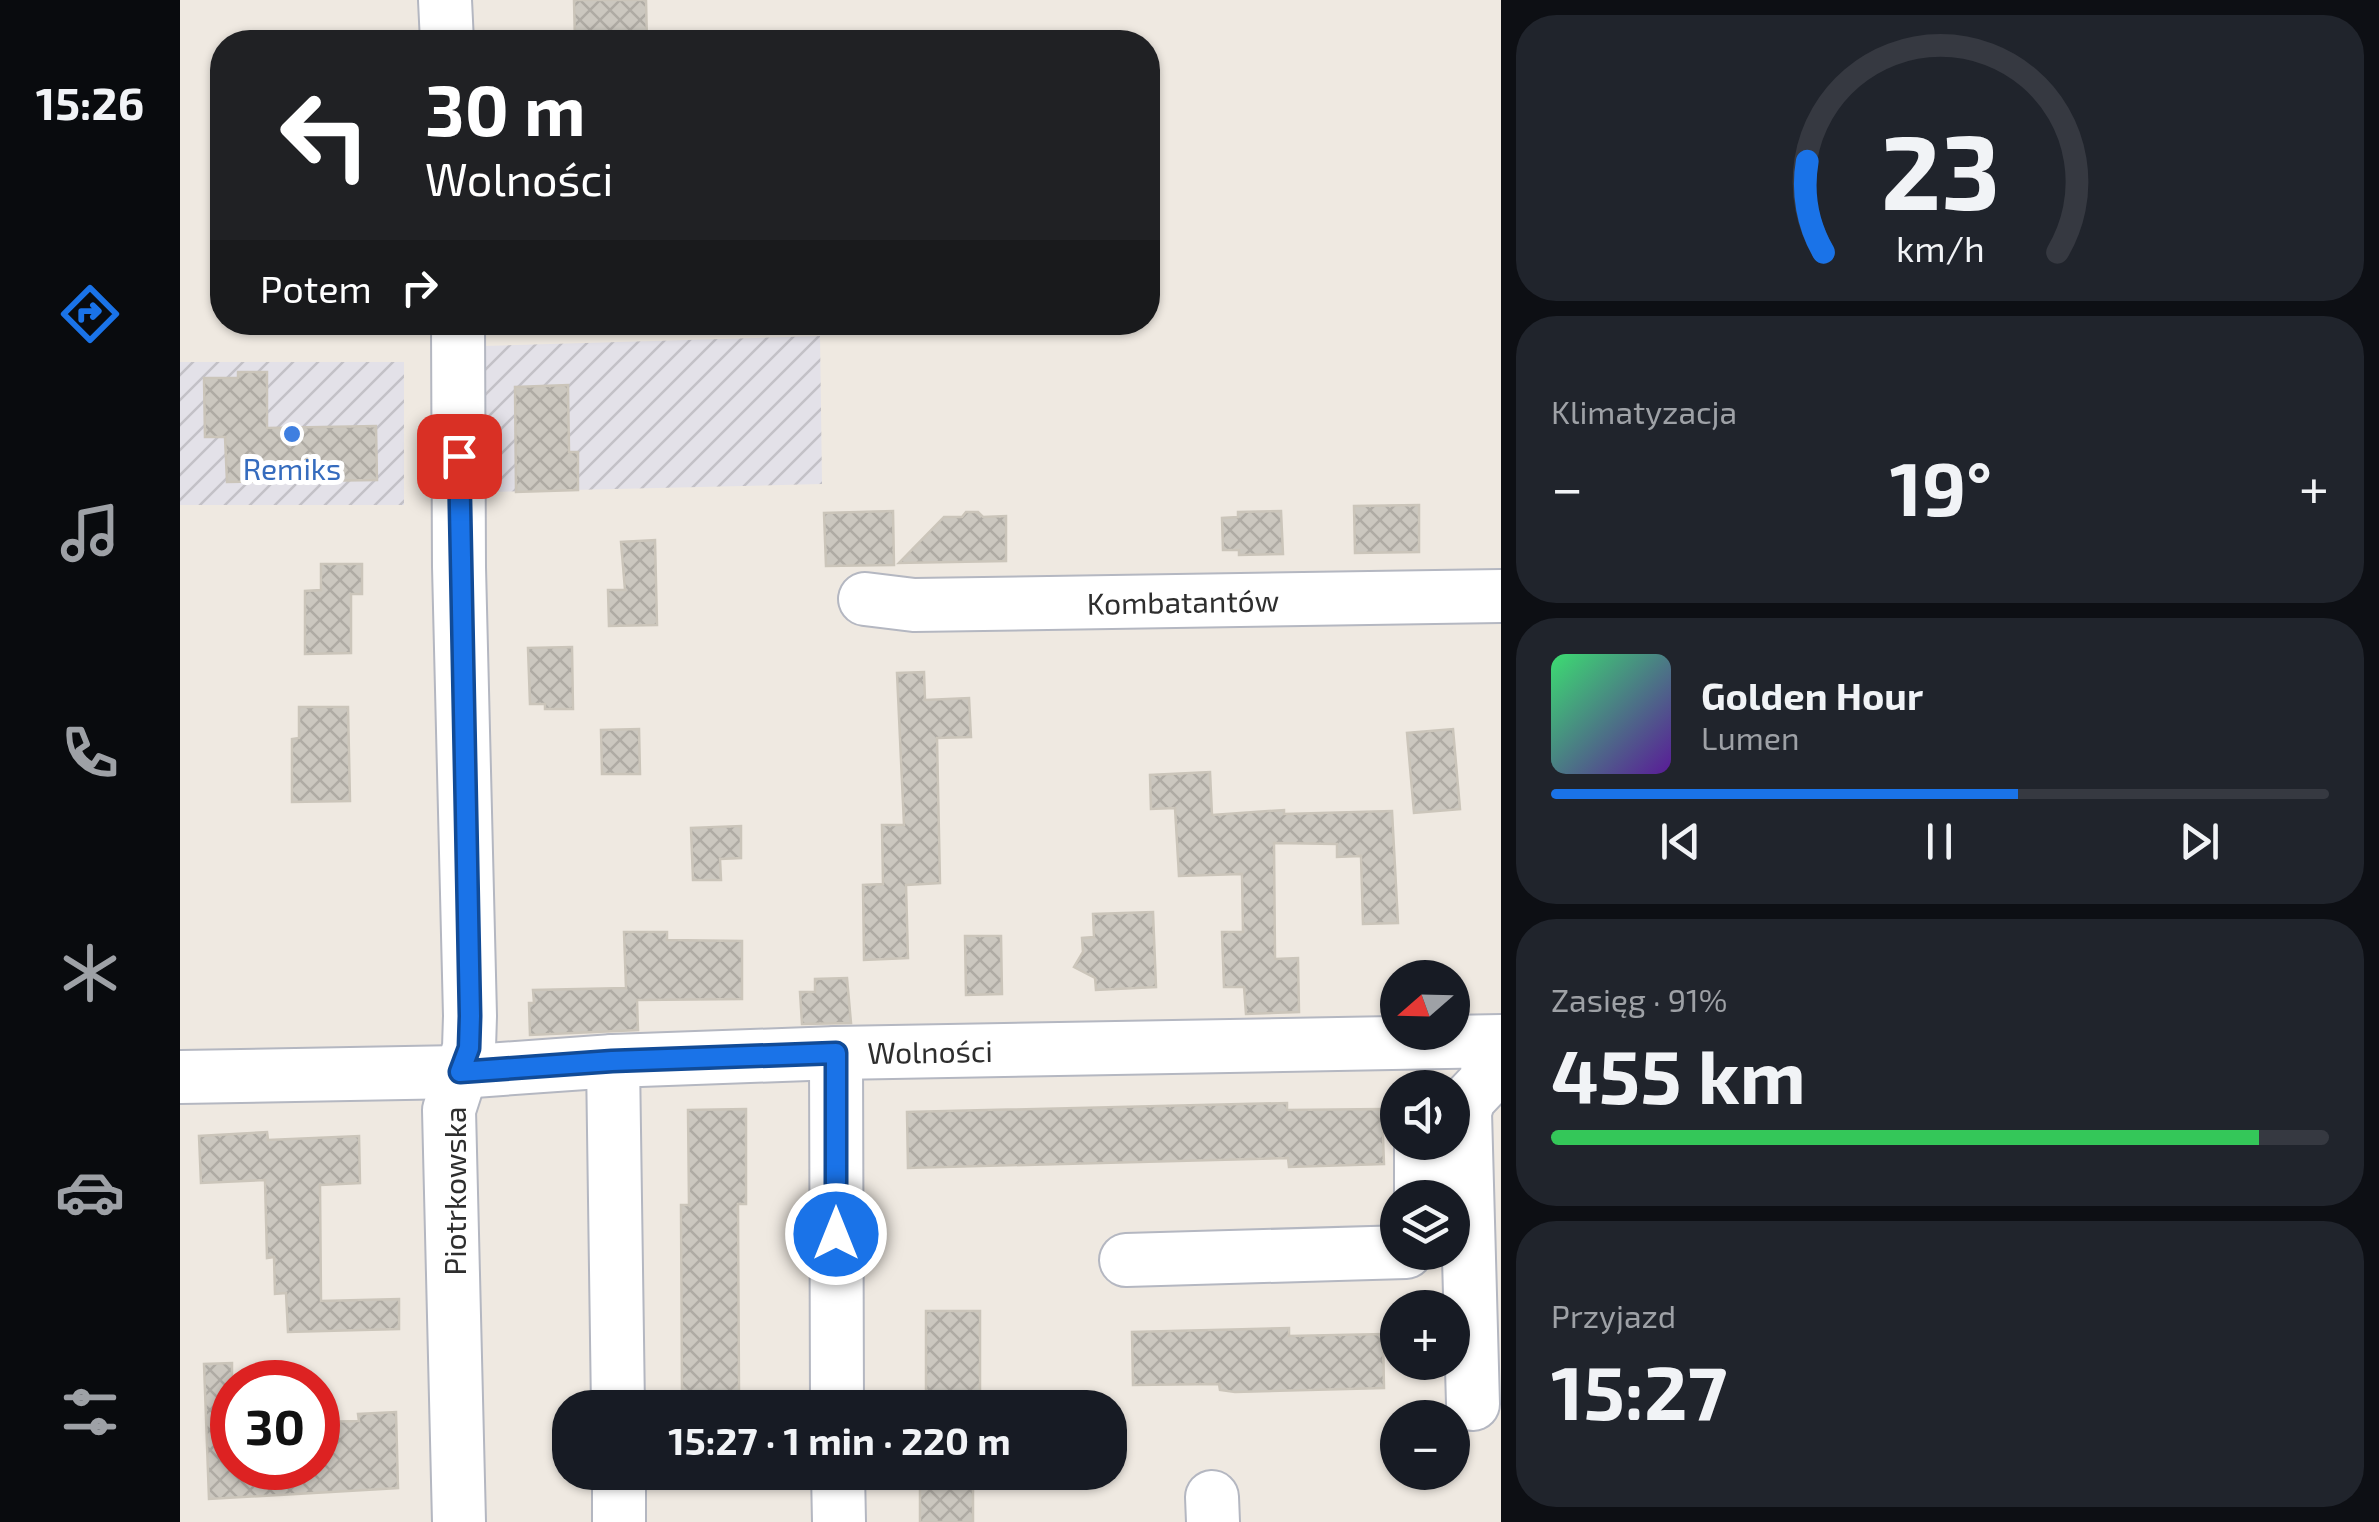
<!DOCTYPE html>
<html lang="pl">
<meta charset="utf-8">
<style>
body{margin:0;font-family:"Exo 2",sans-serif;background:#20242c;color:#f1f3f6;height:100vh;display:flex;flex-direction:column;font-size:38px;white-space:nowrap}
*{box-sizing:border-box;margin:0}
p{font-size:32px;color:#9ea1a6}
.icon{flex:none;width:55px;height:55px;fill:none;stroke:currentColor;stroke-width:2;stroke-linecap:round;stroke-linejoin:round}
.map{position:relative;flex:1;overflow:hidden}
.sheet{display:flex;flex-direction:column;gap:15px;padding:15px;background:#0d0f14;width:878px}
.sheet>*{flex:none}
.banner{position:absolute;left:30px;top:30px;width:950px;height:305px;border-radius:40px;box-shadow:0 2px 8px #0004;background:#202124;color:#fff;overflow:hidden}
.needle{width:65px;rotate:250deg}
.buttons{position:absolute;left:1200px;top:960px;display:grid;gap:20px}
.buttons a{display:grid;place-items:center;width:90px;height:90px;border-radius:50%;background:#171b24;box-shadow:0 2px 8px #0004;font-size:50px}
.speed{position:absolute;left:30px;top:1360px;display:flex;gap:20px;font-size:50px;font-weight:700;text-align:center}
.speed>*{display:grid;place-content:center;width:130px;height:130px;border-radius:50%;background:#171b24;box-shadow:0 2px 8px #0004;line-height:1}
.speed .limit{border:15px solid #d22;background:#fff;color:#111}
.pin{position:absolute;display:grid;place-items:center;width:85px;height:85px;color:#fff;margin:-42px;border-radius:20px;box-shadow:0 5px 15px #0006}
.me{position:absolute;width:110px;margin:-55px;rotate:0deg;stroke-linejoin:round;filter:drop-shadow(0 0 8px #0008)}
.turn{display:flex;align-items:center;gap:35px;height:210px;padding:0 50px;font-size:45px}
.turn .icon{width:130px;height:130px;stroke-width:2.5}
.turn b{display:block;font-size:70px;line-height:85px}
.then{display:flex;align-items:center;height:95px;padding:0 50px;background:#0003;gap:20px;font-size:38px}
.big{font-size:75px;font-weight:700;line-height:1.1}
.sheet .card{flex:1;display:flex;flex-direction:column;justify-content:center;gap:15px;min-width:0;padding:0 35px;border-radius:40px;background:#20242c}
.sheet .dial{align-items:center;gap:0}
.dial svg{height:260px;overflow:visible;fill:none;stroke:#363941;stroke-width:7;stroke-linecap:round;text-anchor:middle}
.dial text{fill:#f1f3f6;stroke:none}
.song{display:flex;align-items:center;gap:30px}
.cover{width:120px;height:120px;border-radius:15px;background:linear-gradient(135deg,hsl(140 70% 55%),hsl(270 70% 35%))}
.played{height:10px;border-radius:5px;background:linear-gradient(90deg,#1a73e8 60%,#363941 60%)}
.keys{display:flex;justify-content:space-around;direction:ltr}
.heat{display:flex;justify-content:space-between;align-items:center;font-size:55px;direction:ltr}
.charge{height:15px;border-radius:8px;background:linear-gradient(90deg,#34c759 91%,#363941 0)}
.trip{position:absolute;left:372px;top:1390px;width:575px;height:100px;border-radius:40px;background:#171b24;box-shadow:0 2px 8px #0004;font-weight:700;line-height:100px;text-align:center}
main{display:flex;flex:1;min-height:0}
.menu{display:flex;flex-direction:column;width:180px;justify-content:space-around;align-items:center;background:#090b0e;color:#9ea1a6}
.menu .icon{width:70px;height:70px}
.menu .current{color:#1a73e8}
.menu b{font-size:45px;color:#f1f3f6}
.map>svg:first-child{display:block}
.industrial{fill:url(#industrial-furrows)}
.building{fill:url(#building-cross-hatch);stroke:#cbc5ba;stroke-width:2.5}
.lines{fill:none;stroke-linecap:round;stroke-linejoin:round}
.minor-casing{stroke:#b4b7c1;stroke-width:56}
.minor{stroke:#fff;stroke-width:52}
.route-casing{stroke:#114b97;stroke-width:25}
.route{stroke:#1a73e8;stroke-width:18}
.shop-dot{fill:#3f7fe0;stroke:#fff;stroke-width:4}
.labels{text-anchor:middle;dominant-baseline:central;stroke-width:10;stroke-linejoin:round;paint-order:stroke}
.shop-label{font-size:30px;fill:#366cbe;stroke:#fff}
.street-label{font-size:30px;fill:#2e2e2e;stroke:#fff}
</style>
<main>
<nav class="menu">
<b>15:26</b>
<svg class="icon current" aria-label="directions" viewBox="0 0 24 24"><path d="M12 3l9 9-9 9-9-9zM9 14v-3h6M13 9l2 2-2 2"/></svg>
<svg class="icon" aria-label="music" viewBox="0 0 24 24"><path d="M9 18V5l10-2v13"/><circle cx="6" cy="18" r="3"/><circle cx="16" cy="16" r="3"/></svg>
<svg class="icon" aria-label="phone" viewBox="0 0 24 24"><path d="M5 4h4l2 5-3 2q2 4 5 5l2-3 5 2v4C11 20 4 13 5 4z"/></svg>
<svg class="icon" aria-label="climate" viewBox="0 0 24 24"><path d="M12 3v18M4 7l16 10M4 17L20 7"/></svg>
<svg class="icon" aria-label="car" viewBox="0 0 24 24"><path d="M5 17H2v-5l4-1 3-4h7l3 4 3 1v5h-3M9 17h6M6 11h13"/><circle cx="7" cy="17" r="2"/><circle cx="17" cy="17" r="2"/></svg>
<svg class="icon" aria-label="filters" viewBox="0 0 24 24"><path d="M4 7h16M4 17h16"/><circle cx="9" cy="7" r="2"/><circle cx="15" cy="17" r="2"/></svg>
</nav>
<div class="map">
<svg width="1322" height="1522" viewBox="0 0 1322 1522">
<defs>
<pattern id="industrial-furrows" width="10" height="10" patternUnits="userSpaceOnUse" patternTransform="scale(2.5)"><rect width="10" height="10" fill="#e3e1e8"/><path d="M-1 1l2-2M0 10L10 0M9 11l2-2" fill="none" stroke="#c3c1c7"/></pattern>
<pattern id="building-cross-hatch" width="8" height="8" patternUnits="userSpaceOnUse" patternTransform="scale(2.5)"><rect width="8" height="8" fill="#cbc7bf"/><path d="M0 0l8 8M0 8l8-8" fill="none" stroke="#afaba4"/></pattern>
</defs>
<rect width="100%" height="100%" fill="#efe9e1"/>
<g class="industrial">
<path d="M 640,336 L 642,484 L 308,492 L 304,346 Z"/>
<rect x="0" y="362" width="224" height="143"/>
</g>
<g class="building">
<path d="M 394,0 L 466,0 L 467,42 L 395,42 Z"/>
<path d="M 58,372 L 87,372 L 87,428 L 196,426 L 197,480 L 47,482 L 45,437 L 25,437 L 24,378 L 58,378 Z"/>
<path d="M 388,385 L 389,452 L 398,452 L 398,490 L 336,492 L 335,387 Z"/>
<path d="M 1239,505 L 1239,552 L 1175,553 L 1174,506 Z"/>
<path d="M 713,511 L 714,565 L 646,566 L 644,513 Z"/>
<path d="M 1101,511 L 1103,554 L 1059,555 L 1059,550 L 1043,550 L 1042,518 L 1058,517 L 1058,512 Z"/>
<path d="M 786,512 L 798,512 L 803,517 L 826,516 L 826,561 L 719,563 L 764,517 L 782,517 Z"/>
<path d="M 475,540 L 477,625 L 429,626 L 428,590 L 445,590 L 441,542 Z"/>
<path d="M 141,564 L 182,564 L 182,594 L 171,594 L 171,653 L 125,654 L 125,591 L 141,590 Z"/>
<path d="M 392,647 L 393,709 L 365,709 L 365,704 L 350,704 L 348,648 Z"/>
<path d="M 744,672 L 745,700 L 789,698 L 791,737 L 757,738 L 760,883 L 726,885 L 728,958 L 684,960 L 683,885 L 703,884 L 702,825 L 724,825 L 717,673 Z"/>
<path d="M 119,707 L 168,707 L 170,801 L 112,802 L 112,739 L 119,738 Z"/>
<path d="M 459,729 L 460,774 L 422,774 L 421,730 Z"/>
<path d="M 1273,729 L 1280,809 L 1234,813 L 1227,733 Z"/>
<path d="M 1030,772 L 1032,815 L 1104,810 L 1104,814 L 1212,811 L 1218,923 L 1183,924 L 1181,856 L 1157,857 L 1157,844 L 1094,843 L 1095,959 L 1118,958 L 1119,1012 L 1066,1014 L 1064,987 L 1044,987 L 1042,932 L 1063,932 L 1062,874 L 999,876 L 995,808 L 971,809 L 970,775 Z"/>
<path d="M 561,826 L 561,858 L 540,859 L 541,880 L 513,880 L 511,828 Z"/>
<path d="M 973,912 L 976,987 L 916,990 L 915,978 L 894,967 L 903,952 L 902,938 L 914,937 L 913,914 Z"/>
<path d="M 444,932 L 487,932 L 487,940 L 562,941 L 562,999 L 457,1000 L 458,1030 L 350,1035 L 349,1003 L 354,1003 L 353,990 L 446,988 Z"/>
<path d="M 785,936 L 821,936 L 822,994 L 786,995 Z"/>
<path d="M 667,978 L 671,1023 L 622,1024 L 620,992 L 635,992 L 635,979 Z"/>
<path d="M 1107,1103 L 1107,1110 L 1202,1109 L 1204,1164 L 1109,1167 L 1108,1158 L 728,1168 L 727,1112 Z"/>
<path d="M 566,1109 L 566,1204 L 558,1204 L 559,1394 L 502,1394 L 501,1205 L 509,1205 L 508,1110 Z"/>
<path d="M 87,1132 L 88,1140 L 179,1136 L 180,1183 L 140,1185 L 141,1301 L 219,1299 L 219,1329 L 108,1332 L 106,1293 L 95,1294 L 94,1257 L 87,1258 L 85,1180 L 21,1183 L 19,1136 Z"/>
<rect x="746" y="1311" width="54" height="97"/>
<path d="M 1109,1328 L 1109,1336 L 1203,1334 L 1204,1388 L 1055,1392 L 1040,1390 L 1039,1384 L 953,1385 L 952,1332 Z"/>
<path d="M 52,1363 L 52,1468 L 138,1468 L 138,1422 L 179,1421 L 178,1414 L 216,1412 L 218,1488 L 29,1499 L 24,1364 Z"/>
<rect x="740" y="1472" width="53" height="50"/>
</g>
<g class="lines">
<g class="minor-casing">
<g id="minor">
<path d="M 265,0 L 267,42"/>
<path d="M 278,322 L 279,567 L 290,1016 L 289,1048 L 269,1110 L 279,1522"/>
<path d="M 685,599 L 734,605 L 1322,596"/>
<path d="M 656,1053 L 657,1408"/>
<path d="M 433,1061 L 438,1408"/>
<path d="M 0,1077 L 280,1072 L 433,1061 L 656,1053 L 1322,1041"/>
<path d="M 1241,1142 L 1241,1198"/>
<path d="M 946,1260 L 1226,1252"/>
<path d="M 1293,1404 L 1285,1112 L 1289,1099 L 1307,1080 L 1308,1042"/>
<path d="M 439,1472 L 439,1522"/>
<path d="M 658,1472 L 659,1522"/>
<path d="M 1032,1497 L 1033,1522"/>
</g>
</g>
<use href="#minor" class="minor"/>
</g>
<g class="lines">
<g class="route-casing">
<path id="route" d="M 279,456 L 290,1016 L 289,1048 L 280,1072 L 432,1061 L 656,1053 L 656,1234"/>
</g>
<use href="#route" class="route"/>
</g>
<circle class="shop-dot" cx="112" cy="434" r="10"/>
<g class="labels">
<g class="shop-label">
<text x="112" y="468">Remiks</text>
</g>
<g class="street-label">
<text transform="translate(1003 601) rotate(-1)">Kombatantów</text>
<text transform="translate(750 1051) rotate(-1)">Wolności</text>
<text transform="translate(274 1191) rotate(-90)">Piotrkowska</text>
</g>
</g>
</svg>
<div class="buttons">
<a><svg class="needle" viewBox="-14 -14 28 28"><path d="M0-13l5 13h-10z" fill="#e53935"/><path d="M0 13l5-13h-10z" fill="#9ea1a6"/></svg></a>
<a><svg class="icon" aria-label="sound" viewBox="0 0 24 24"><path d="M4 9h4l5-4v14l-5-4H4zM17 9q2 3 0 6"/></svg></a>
<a><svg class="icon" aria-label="layers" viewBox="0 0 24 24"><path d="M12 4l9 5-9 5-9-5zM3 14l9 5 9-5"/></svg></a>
<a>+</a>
<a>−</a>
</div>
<div class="speed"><div class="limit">30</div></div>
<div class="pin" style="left:279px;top:456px;background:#d93025"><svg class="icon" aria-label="arrive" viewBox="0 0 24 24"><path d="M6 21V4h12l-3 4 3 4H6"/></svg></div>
<svg class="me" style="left:656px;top:1234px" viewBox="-20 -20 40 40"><circle r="17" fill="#1a73e8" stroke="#fff" stroke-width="3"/><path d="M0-11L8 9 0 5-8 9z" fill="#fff"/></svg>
<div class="trip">15:27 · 1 min · 220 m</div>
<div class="banner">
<div class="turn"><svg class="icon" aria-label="left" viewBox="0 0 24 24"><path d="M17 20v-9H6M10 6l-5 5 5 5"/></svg><div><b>30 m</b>Wolności</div></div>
<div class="then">Potem<svg class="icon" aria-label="right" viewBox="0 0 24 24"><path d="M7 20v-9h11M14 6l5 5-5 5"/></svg></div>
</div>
</div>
<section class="sheet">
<div class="card dial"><svg viewBox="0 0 100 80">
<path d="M14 69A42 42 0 1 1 86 69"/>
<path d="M14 69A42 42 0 0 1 9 41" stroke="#1a73e8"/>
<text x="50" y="56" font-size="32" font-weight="700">23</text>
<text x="50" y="72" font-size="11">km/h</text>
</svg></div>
<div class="card"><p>Klimatyzacja</p>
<div class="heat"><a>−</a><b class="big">19°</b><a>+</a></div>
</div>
<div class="card">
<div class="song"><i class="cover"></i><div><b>Golden Hour</b><p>Lumen</p></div></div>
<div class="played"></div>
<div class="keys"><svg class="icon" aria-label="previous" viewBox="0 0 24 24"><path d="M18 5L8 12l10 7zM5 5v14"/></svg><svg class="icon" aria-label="pause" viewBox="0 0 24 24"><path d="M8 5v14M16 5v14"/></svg><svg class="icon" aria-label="next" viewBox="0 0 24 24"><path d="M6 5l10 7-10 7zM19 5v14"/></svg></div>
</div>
<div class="card"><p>Zasięg · 91%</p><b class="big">455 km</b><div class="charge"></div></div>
<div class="card"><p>Przyjazd</p><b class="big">15:27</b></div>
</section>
</main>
